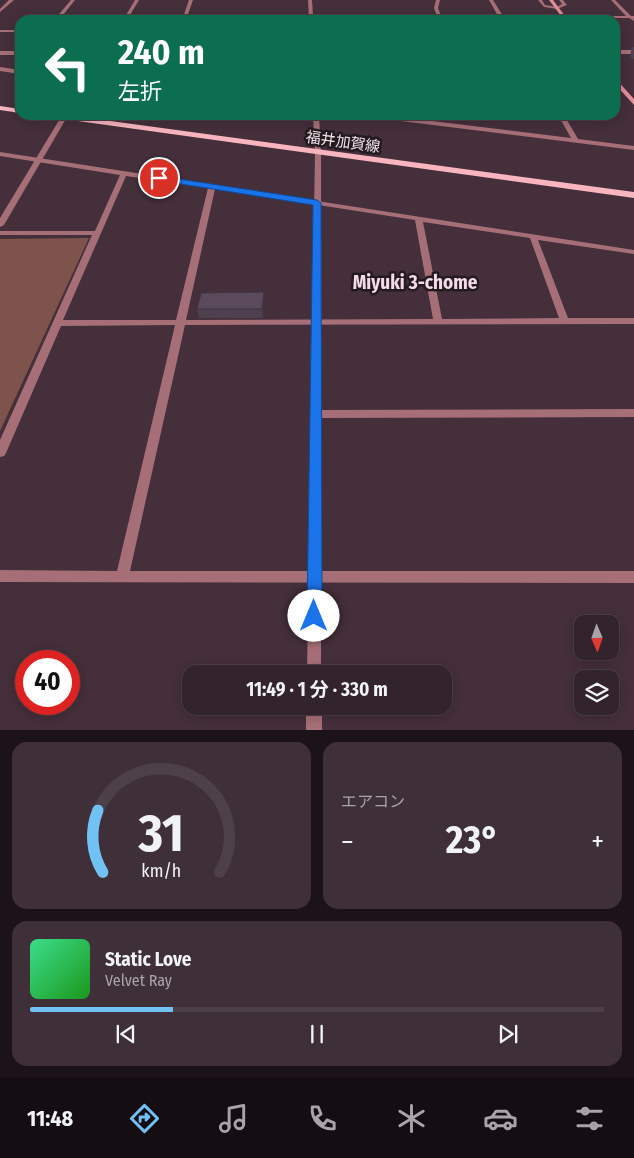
<!DOCTYPE html>
<html lang="ja">
<meta charset="utf-8">
<style>
body{margin:0;font-family:"Fira Sans Condensed","Noto Sans JP",sans-serif;background:#3e2f38;color:#f1f3f6;height:100vh;display:flex;flex-direction:column;font-size:19px;white-space:nowrap}
*{box-sizing:border-box;margin:0}
p{font-size:16px;color:#a9a4a9}
.icon{flex:none;width:28px;height:28px;fill:none;stroke:currentColor;stroke-width:2;stroke-linecap:round;stroke-linejoin:round}
.map{position:relative;height:730px;overflow:hidden}
.sheet{display:flex;flex-direction:column;gap:12px;padding:12px;background:#1c1318;flex:1}
.sheet>*{flex:none}
.hud{position:absolute;left:15px;top:15px;width:605px;height:105px;border-radius:15px;box-shadow:0 2px 12px #0003,0 0 0 1px #4e4048;background:#0b6e4f;color:#fff;overflow:hidden}
.needle{width:32px;rotate:178deg}
.tools{position:absolute;left:574px;top:615px;display:grid;gap:10px}
.tools a{display:grid;place-items:center;width:45px;height:45px;border-radius:10px;background:#33232c;box-shadow:0 2px 12px #0003,0 0 0 1px #4e4048;font-size:25px}
.speed{position:absolute;left:15px;top:650px;display:flex;gap:10px;font-size:25px;font-weight:700;text-align:center}
.speed>*{display:grid;place-content:center;width:65px;height:65px;border-radius:50%;background:#33232c;box-shadow:0 2px 12px #0003,0 0 0 1px #4e4048;line-height:1}
.speed .limit{border:8px solid #d22;background:#fff;color:#111}
.pin{position:absolute;display:grid;place-items:center;width:42px;height:42px;color:#fff;margin:-21px;border:2px solid #fff;border-radius:50%;box-shadow:0 1px 5px #0007}
.me{position:absolute;width:55px;margin:-28px;rotate:0deg;stroke-linejoin:round;filter:drop-shadow(0 0 4px #0008)}
.turn{display:flex;align-items:center;gap:18px;height:105px;padding:0 20px;font-size:22px}
.turn .icon{width:65px;height:65px;stroke-width:2.5}
.turn b{display:block;font-size:35px;line-height:42px}
.big{font-size:38px;font-weight:700;line-height:1.1}
.sheet .tile{flex:1;display:flex;flex-direction:column;justify-content:center;gap:8px;min-width:0;padding:0 18px;border-radius:15px;background:#3e2f38}
.sheet .dial{align-items:center;gap:0}
.dial svg{height:130px;overflow:visible;fill:none;stroke:#4e4048;stroke-width:7;stroke-linecap:round;text-anchor:middle}
.dial text{fill:#f1f3f6;stroke:none}
.song{display:flex;align-items:center;gap:15px}
.cover{width:60px;height:60px;border-radius:8px;background:linear-gradient(135deg,hsl(150 70% 55%),hsl(120 70% 35%))}
.played{height:5px;border-radius:2px;background:linear-gradient(90deg,#71c1f5 25%,#4e4048 25%)}
.keys{display:flex;justify-content:space-around;direction:ltr}
.heat{display:flex;justify-content:space-between;align-items:center;font-size:28px;direction:ltr}
.sheet .tiles{flex:1;display:grid;gap:12px;grid-template-columns:1fr 1fr}
.tile:last-child{grid-column:span 2}
.trip{position:absolute;left:182px;top:665px;width:270px;height:50px;border-radius:15px;background:#33232c;box-shadow:0 2px 12px #0003,0 0 0 1px #4e4048;font-weight:700;line-height:50px;text-align:center}
.menu{display:flex;height:80px;justify-content:space-around;align-items:center;background:#140e12;color:#a9a4a9}
.menu .icon{width:35px;height:35px}
.menu .current{color:#71c1f5}
.menu b{font-size:22px;color:#f1f3f6}
.map>svg:first-child{display:block}
.green{fill:#7e534b}
.lines{fill:none;stroke-linecap:round;stroke-linejoin:round}
.minor{fill:#a66f77;fill-rule:evenodd}
.tertiary{fill:#a66f77;fill-rule:evenodd}
.secondary{fill:#e48e9b;fill-rule:evenodd}
.primary{fill:#f9b5bf;fill-rule:evenodd}
.wall{fill:#4e404e}
.shaded-wall{fill:#403440}
.building{fill:#5b4a5b;stroke:#403440}
.route{fill:#1a73e8;stroke:#114b97}
.labels{text-anchor:middle;dominant-baseline:central;stroke-width:5;stroke-linejoin:round;paint-order:stroke}
.far-street-label{font-size:15px;fill:#f0e2e8;stroke:#241b1f}
.neighbourhood-label{font-size:19px;font-weight:bold;fill:#f5dae7;stroke:#241b1f}
</style>
<div class="map">
<svg width="634" height="731" viewBox="0 0 634 731">
<rect width="100%" height="100%" fill="#442f3a"/>
<path class="green" d="M 89,238 L 0,431 L 0,239 Z"/>
<g class="lines">
<g class="minor">
<path d="M 9,0 L 14,0 L 0,12 L 0,9 Z"/>
<path d="M 71,0 L 75,0 L 59,20 L 54,20 Z"/>
<path d="M 135,0 L 139,0 L 127,20 L 123,20 Z"/>
<path d="M 189,0 L 193,0 L 186,20 L 182,20 Z"/>
<path d="M 308,0 L 312,0 L 313,16 L 437,16 L 434,8 L 436,0 L 440,0 L 438,8 L 441,16 L 498,16 L 489,0 L 493,0 L 503,16 L 626,16 L 611,0 L 615,0 L 631,16 L 634,16 L 634,21 L 629,18 L 504,18 L 505,20 L 501,20 L 500,18 L 443,18 L 443,20 L 439,20 L 438,18 L 313,18 L 313,20 L 309,20 Z"/>
<path d="M 538,0 L 542,0 L 545,5 L 557,7 L 562,4 L 559,0 L 563,0 L 567,5 L 557,9 L 544,7 Z"/>
<rect x="0" y="30" width="20" height="2"/>
<rect x="615" y="50" width="19" height="4"/>
<rect x="0" y="51" width="20" height="4"/>
<path d="M 0,67 L 20,70 L 20,74 L 0,71 Z"/>
<path d="M 313,115 L 319,115 L 321,152 L 318,154 L 315,152 Z"/>
<path d="M 365,115 L 383,115 L 571,138 L 558,115 L 564,115 L 578,139 L 634,146 L 634,150 L 368,117 Z"/>
<path d="M 0,152 L 634,250 L 634,254 L 538,240 L 568,318 L 634,318 L 634,324 L 185,325 L 130,571 L 634,571 L 634,583 L 0,582 L 0,570 L 117,571 L 175,325 L 61,326 L 6,453 L 4,456 L 0,457 L 0,440 L 92,235 L 0,235 L 0,231 L 95,231 L 120,175 L 0,156 ZM 126,176 L 208,188 L 176,320 L 63,320 ZM 215,189 L 415,220 L 433,319 L 186,320 ZM 423,222 L 530,238 L 559,318 L 442,319 Z"/>
<path d="M 634,409 L 634,417 L 316,418 L 312,417 L 311,414 L 312,411 L 316,410 Z"/>
</g>
<g class="tertiary">
<path d="M 64,115 L 67,117 L 4,225 L 0,227 L 0,218 L 61,117 Z"/>
<path d="M 318,150 L 321,152 L 321,674 L 307,674 L 315,152 Z"/>
<rect x="306" y="706" width="16" height="25"/>
</g>
<g class="secondary">
<path d="M 549,0 L 553,0 L 568,20 L 564,20 Z"/>
<path d="M 615,78 L 634,99 L 634,105 L 615,84 Z"/>
</g>
<g class="primary">
<path d="M 0,106 L 20,109 L 20,113 L 0,110 Z"/>
<path d="M 45,115 L 66,115 L 634,192 L 634,198 L 49,117 Z"/>
</g>
</g>
<g class="wall">
<path d="M 632,47 L 634,47 L 634,60 L 630,56 Z"/>
<path d="M 264,292 L 264,301 L 263,318 L 199,318 L 197,309 Z"/>
</g>
<path class="shaded-wall" d="M 264,292 L 264,301 L 263,318 L 262,309 Z"/>
<path class="building" d="M 264,292 L 262,309 L 197,309 L 201,293 Z"/>
<path class="route" d="M 159,176 L 317,200 L 321,203 L 322,616 L 320,620 L 314,623 L 309,620 L 307,616 L 313,205 L 156,180 L 155,178 Z"/>
<g class="labels">
<g class="far-street-label">
<text transform="translate(343 142) rotate(8)">福井加賀線</text>
</g>
<g class="neighbourhood-label">
<text x="415" y="282">Miyuki 3-chome</text>
</g>
</g>
</svg>
<div class="tools">
<a><svg class="needle" viewBox="-14 -14 28 28"><path d="M0-13l5 13h-10z" fill="#e53935"/><path d="M0 13l5-13h-10z" fill="#a9a4a9"/></svg></a>
<a><svg class="icon" aria-label="layers" viewBox="0 0 24 24"><path d="M12 4l9 5-9 5-9-5zM3 14l9 5 9-5"/></svg></a>
</div>
<div class="speed"><div class="limit">40</div></div>
<div class="pin" style="left:159px;top:178px;background:#d93025"><svg class="icon" aria-label="arrive" viewBox="0 0 24 24"><path d="M6 21V4h12l-3 4 3 4H6"/></svg></div>
<svg class="me" style="left:314px;top:616px" viewBox="-20 -20 40 40"><circle r="19" fill="#fff"/><path d="M0-13L10 11 0 6-10 11z" fill="#1a73e8"/></svg>
<div class="trip">11:49 · 1 分 · 330 m</div>
<div class="hud">
<div class="turn"><svg class="icon" aria-label="left" viewBox="0 0 24 24"><path d="M17 20v-9H6M10 6l-5 5 5 5"/></svg><div><b>240 m</b>左折</div></div>
</div>
</div>
<section class="sheet">
<div class="tiles">
<div class="tile dial"><svg viewBox="0 0 100 80">
<path d="M14 69A42 42 0 1 1 86 69"/>
<path d="M14 69A42 42 0 0 1 11 31" stroke="#71c1f5"/>
<text x="50" y="56" font-size="32" font-weight="700">31</text>
<text x="50" y="72" font-size="11">km/h</text>
</svg></div>
<div class="tile"><p>エアコン</p>
<div class="heat"><a>−</a><b class="big">23°</b><a>+</a></div>
</div>
<div class="tile">
<div class="song"><i class="cover"></i><div><b>Static Love</b><p>Velvet Ray</p></div></div>
<div class="played"></div>
<div class="keys"><svg class="icon" aria-label="previous" viewBox="0 0 24 24"><path d="M18 5L8 12l10 7zM5 5v14"/></svg><svg class="icon" aria-label="pause" viewBox="0 0 24 24"><path d="M8 5v14M16 5v14"/></svg><svg class="icon" aria-label="next" viewBox="0 0 24 24"><path d="M6 5l10 7-10 7zM19 5v14"/></svg></div>
</div>
</div>
</section>
<nav class="menu">
<b>11:48</b>
<svg class="icon current" aria-label="directions" viewBox="0 0 24 24"><path d="M12 3l9 9-9 9-9-9zM9 14v-3h6M13 9l2 2-2 2"/></svg>
<svg class="icon" aria-label="music" viewBox="0 0 24 24"><path d="M9 18V5l10-2v13"/><circle cx="6" cy="18" r="3"/><circle cx="16" cy="16" r="3"/></svg>
<svg class="icon" aria-label="phone" viewBox="0 0 24 24"><path d="M5 4h4l2 5-3 2q2 4 5 5l2-3 5 2v4C11 20 4 13 5 4z"/></svg>
<svg class="icon" aria-label="climate" viewBox="0 0 24 24"><path d="M12 3v18M4 7l16 10M4 17L20 7"/></svg>
<svg class="icon" aria-label="car" viewBox="0 0 24 24"><path d="M5 17H2v-5l4-1 3-4h7l3 4 3 1v5h-3M9 17h6M6 11h13"/><circle cx="7" cy="17" r="2"/><circle cx="17" cy="17" r="2"/></svg>
<svg class="icon" aria-label="filters" viewBox="0 0 24 24"><path d="M4 7h16M4 17h16"/><circle cx="9" cy="7" r="2"/><circle cx="15" cy="17" r="2"/></svg>
</nav>
